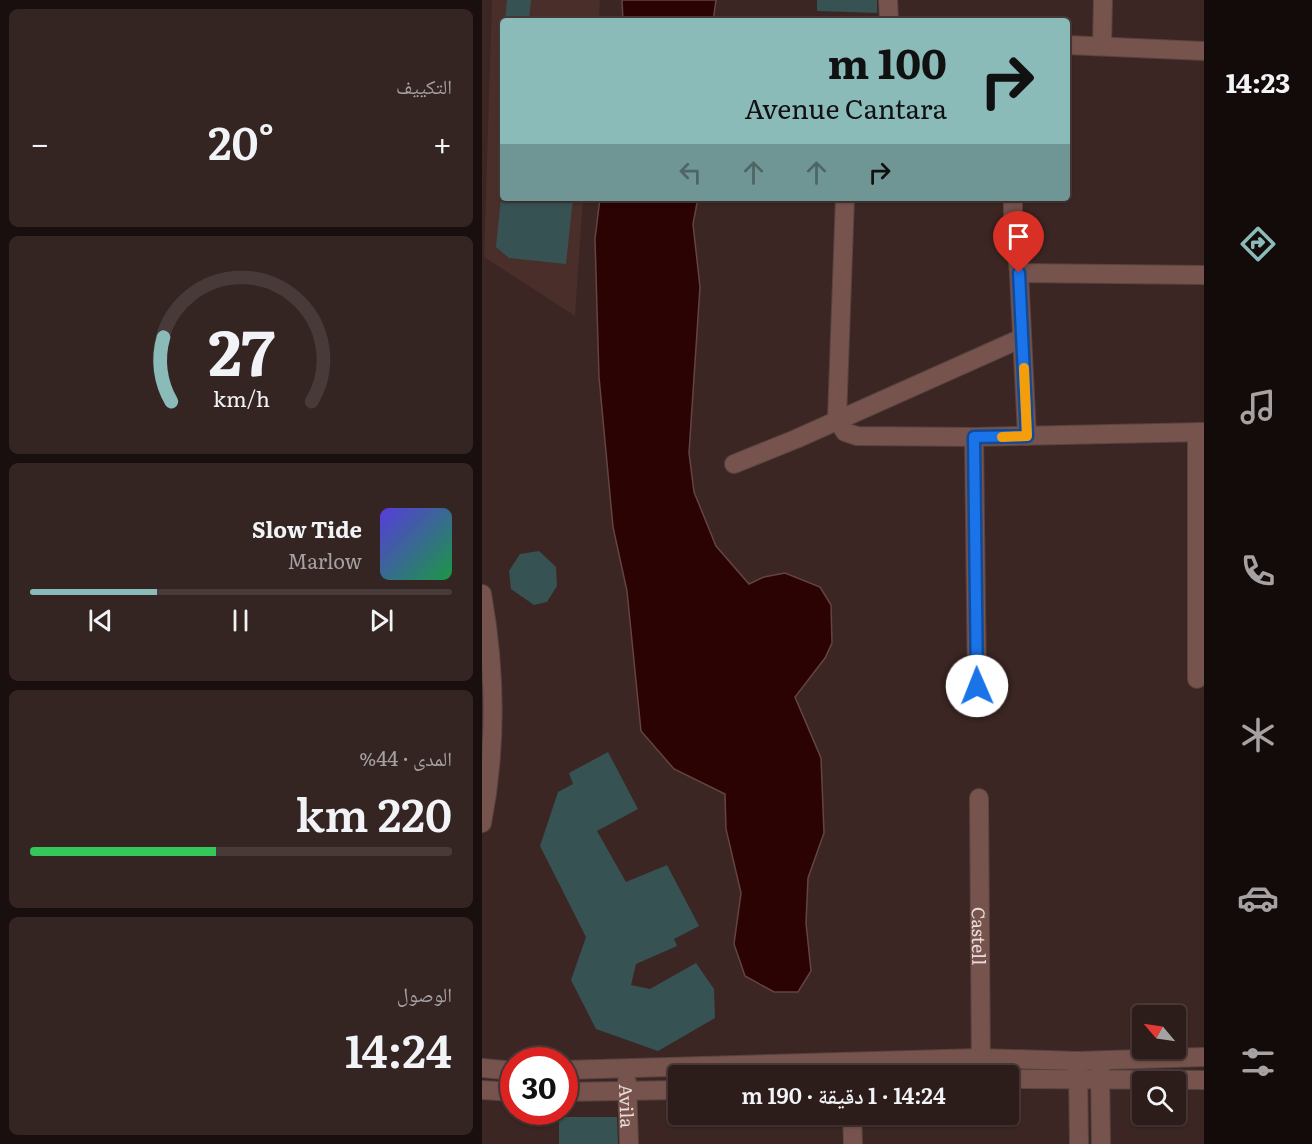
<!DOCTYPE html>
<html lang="ar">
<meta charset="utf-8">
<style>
body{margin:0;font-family:Literata,"Noto Naskh Arabic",serif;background:#342523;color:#f1f3f6;direction:rtl;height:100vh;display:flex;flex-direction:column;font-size:22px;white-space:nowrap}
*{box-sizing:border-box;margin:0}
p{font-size:20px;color:#a6a1a2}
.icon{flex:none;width:33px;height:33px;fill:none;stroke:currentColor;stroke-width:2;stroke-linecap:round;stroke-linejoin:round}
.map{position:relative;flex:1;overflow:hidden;direction:ltr}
.sheet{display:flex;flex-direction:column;gap:9px;padding:9px;background:#180f0e;width:482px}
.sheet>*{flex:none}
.guide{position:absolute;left:18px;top:18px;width:570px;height:183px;border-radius:6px;box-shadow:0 2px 4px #0004,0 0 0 2px #483a39;direction:rtl;background:#8bbbb9;color:#111;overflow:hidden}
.needle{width:39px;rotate:299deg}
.fabs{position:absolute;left:650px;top:1005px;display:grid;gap:12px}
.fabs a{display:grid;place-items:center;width:54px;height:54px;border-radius:6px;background:#2c1c1a;box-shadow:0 2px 4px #0004,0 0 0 2px #483a39;font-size:30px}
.speed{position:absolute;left:18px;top:1047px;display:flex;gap:12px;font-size:30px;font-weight:700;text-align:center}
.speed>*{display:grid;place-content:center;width:78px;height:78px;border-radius:50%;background:#2c1c1a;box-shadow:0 2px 4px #0004,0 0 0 2px #483a39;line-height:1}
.speed .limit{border:9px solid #d22;background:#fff;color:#111}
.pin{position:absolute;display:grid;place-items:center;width:51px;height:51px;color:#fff;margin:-62px -26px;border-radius:50% 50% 50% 0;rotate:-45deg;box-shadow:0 0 6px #0007}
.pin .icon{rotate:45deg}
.me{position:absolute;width:66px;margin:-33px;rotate:359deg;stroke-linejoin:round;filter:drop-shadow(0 0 4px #0008)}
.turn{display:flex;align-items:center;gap:21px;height:126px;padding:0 24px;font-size:27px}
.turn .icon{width:78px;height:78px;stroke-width:2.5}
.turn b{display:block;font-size:42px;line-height:51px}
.lanes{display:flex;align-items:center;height:57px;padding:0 24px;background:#0003;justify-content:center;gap:30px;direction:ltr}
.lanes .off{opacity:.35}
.big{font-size:45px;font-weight:600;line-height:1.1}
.sheet .widget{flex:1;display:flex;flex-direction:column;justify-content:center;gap:9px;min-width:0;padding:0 21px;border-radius:9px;background:#342523}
.sheet .dial{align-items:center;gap:0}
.dial svg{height:156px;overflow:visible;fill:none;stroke:#483a39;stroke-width:7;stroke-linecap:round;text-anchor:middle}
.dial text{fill:#f1f3f6;stroke:none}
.song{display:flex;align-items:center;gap:18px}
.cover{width:72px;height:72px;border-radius:9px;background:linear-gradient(135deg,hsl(250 70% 55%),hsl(140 70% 35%))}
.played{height:6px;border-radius:3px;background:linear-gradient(90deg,#8bbbb9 30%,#483a39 30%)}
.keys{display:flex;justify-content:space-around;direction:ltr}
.heat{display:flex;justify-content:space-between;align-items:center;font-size:33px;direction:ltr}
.charge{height:9px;border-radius:4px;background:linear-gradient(90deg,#34c759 44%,#483a39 0)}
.trip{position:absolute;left:186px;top:1065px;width:351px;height:60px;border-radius:6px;background:#2c1c1a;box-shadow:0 2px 4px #0004,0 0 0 2px #483a39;font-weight:600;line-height:60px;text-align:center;direction:rtl}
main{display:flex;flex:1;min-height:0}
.tab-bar{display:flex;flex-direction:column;width:108px;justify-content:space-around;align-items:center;background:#120b0a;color:#a6a1a2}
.tab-bar .icon{width:42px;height:42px}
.tab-bar .selected{color:#8bbbb9}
.tab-bar b{font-size:27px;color:#f1f3f6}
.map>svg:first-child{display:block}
.built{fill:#492e2a}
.water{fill:#2a0302;stroke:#644442;stroke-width:1.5}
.building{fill:#375252}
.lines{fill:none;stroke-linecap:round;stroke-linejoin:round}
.minor-casing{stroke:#574340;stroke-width:20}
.minor{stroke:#77534d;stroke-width:18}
.route-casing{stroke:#114b97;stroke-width:15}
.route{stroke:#1a73e8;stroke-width:10}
.slow{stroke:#f59e0b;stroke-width:10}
.labels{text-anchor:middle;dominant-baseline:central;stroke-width:6;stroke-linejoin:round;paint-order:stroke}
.street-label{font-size:18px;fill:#ebdcd9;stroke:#3b2623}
</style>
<main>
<nav class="tab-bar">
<b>14:23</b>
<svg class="icon selected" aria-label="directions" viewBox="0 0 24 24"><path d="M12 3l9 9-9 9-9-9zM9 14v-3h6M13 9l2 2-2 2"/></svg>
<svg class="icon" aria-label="music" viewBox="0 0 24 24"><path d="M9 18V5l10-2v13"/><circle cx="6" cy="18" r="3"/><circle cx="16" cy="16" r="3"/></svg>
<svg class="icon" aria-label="phone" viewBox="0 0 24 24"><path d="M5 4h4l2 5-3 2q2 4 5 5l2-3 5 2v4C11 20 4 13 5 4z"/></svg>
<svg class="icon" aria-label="climate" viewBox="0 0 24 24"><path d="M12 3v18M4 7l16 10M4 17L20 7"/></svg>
<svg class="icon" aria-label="car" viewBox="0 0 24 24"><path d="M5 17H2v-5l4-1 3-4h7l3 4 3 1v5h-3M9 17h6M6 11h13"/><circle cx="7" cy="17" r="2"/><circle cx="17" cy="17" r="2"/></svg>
<svg class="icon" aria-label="filters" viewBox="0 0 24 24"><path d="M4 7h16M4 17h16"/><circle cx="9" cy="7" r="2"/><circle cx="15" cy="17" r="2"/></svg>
</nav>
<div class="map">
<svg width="723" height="1144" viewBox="0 0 723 1144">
<rect width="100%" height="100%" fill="#3b2623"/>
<path class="built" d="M 10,0 L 118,0 L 117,21 L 21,21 L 21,198 L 101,198 L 93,316 L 2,257 Z"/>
<g class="water">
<path d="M 140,0 L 234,0 L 231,21 L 141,21 Z"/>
<path d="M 118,198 L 216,198 L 211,224 L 218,287 L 207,453 L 212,492 L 234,546 L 267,584 L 282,577 L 303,573 L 338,587 L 349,605 L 350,643 L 343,658 L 313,697 L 339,758 L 342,833 L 326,878 L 324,923 L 329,971 L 316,992 L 292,992 L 263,976 L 252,944 L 259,893 L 244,829 L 243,794 L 192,769 L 159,731 L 145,591 L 131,527 L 117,377 L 113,239 Z"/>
</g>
<g class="building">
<path d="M 25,0 L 49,0 L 47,21 L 23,21 Z"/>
<path d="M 335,0 L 395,0 L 395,13 L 335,11 Z"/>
<path d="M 19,198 L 91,198 L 84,264 L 27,258 L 14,247 Z"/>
<path d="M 57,551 L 74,567 L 75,586 L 65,602 L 52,605 L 29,589 L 27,571 L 38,554 Z"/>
<path d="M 126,752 L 156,809 L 115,831 L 144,882 L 185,865 L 217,926 L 192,939 L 195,946 L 154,964 L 149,985 L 168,989 L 214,963 L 232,989 L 233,1018 L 176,1051 L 114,1029 L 89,980 L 104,937 L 58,846 L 76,792 L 91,784 L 87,773 Z"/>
<path d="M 77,1117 L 135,1117 L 136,1144 L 77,1144 Z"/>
</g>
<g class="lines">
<g class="minor-casing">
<g id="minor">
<path d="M 406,0 L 407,21"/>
<path d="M 585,45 L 723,51"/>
<path d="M 620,46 L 621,0"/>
<path d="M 531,198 L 531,217 L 537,273 L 545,436"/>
<path d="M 537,273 L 723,275"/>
<path d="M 355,419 L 363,432 L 375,436 L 492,437 L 723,432"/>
<path d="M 355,419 L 363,198"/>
<path d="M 492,437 L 495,686"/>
<path d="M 252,464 L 314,439 L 540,338"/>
<path d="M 0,594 C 14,672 15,746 0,823"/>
<path d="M 715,679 L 715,432"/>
<path id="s1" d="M 497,798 L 499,1076"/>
<path d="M 0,1068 L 32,1071"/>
<path d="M 596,1068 L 597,1144"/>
<path d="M 618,1068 L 619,1144"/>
<path d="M 82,1070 L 497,1058 L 596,1061 L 723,1057"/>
<path d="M 526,1079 L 723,1080"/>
<path id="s2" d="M 145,1082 L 147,1144"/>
<path d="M 0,1090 L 32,1092"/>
<path d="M 82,1092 L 196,1090"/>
<path d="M 370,1114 L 371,1144"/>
</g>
</g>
<use href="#minor" class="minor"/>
</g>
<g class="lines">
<g class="route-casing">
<path id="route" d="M 495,686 L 492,437 L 545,436 L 537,273"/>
</g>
<use href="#route" class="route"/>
<path class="slow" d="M 520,437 L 545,436 L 542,368"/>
</g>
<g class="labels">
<g class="street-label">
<text stroke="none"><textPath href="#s1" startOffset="138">Castell</textPath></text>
<text stroke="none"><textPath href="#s2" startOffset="24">Avila</textPath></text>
</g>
</g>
</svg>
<div class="fabs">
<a><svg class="needle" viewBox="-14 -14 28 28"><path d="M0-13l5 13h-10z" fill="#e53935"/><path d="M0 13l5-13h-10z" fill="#a6a1a2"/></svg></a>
<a><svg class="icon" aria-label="search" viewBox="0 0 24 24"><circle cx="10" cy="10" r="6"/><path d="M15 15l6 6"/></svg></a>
</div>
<div class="speed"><div class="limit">30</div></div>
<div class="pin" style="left:537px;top:273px;background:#d93025"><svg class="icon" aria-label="arrive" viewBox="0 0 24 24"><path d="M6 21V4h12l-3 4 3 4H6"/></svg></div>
<svg class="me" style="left:495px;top:686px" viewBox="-20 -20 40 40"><circle r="19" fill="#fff"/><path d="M0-13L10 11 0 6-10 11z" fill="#1a73e8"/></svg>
<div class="trip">14:24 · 1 دقيقة · 190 m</div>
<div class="guide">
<div class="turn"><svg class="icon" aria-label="right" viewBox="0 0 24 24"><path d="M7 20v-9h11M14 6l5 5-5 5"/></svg><div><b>100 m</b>Avenue Cantara</div></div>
<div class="lanes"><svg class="icon off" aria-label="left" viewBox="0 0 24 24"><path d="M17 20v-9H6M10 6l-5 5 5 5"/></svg><svg class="icon off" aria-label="ahead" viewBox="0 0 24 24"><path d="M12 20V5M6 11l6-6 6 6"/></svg><svg class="icon off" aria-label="ahead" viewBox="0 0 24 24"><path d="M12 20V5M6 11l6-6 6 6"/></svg><svg class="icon" aria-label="right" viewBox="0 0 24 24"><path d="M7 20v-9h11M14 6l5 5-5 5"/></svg></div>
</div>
</div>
<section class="sheet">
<div class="widget"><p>التكييف</p>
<div class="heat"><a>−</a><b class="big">20°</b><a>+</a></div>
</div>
<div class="widget dial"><svg viewBox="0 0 100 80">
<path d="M14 69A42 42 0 1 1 86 69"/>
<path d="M14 69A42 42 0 0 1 10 36" stroke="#8bbbb9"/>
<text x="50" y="56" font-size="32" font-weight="700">27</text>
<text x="50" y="72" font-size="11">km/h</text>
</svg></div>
<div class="widget">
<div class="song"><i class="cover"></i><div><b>Slow Tide</b><p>Marlow</p></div></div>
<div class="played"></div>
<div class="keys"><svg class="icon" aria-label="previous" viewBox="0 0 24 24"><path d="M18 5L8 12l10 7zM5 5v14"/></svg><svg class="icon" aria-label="pause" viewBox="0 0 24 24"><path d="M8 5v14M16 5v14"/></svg><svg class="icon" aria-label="next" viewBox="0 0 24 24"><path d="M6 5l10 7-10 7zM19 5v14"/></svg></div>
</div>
<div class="widget"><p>المدى · 44%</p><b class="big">220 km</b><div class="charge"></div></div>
<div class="widget"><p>الوصول</p><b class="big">14:24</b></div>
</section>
</main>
